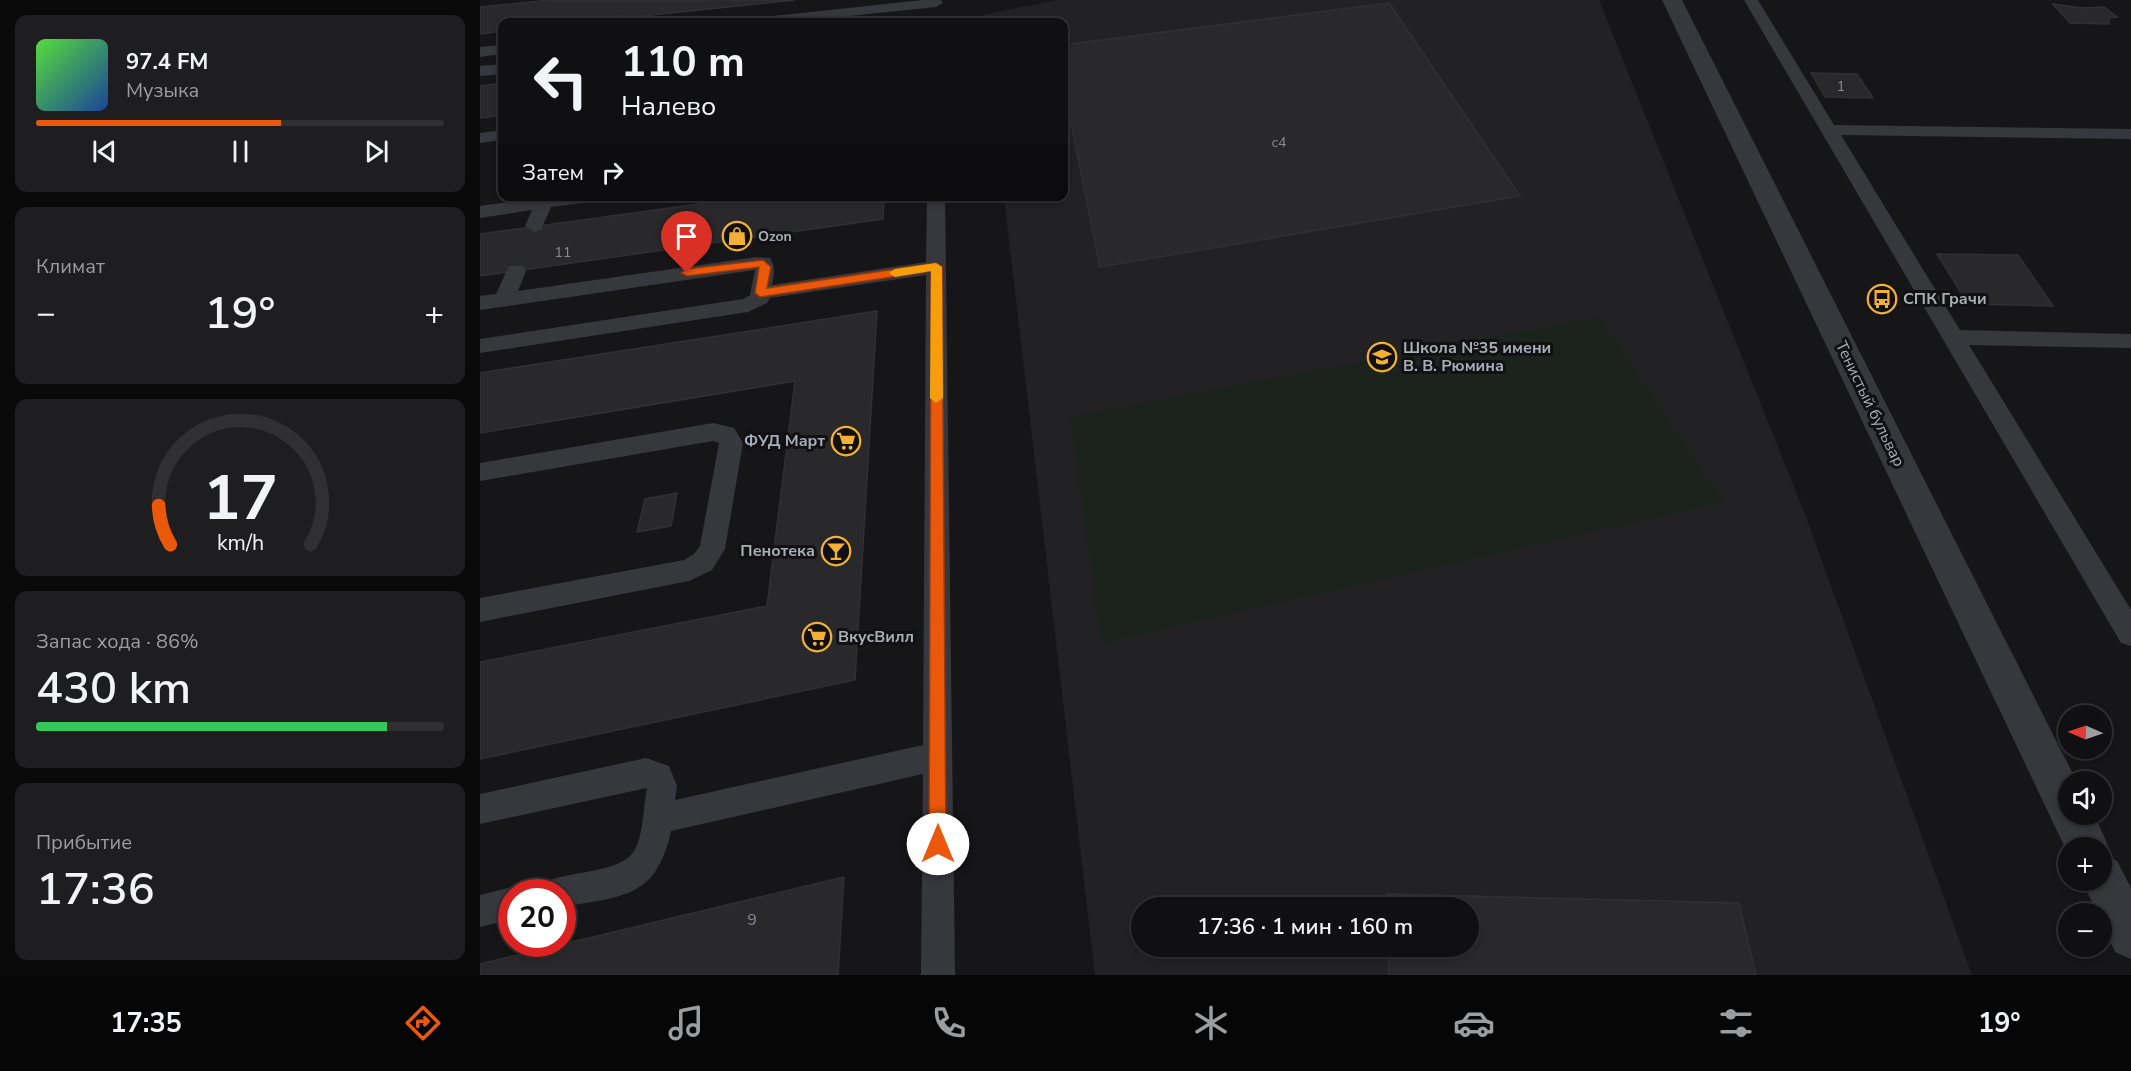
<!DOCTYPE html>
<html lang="ru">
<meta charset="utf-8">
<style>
body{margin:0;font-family:"Nunito Sans",sans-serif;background:#1e1e20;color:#f1f3f6;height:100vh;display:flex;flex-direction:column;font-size:22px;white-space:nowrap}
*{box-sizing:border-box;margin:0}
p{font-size:20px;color:#9c9d9f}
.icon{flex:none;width:33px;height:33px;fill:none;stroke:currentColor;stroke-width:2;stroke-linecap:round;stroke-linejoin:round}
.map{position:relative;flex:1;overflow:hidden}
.panel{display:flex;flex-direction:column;gap:15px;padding:15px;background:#09090a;width:480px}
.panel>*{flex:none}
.guide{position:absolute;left:18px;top:18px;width:570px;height:183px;border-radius:12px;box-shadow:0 3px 9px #0003,0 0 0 2px #303032;background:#101012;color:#f1f3f6;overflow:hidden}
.needle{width:39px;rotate:272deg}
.buttons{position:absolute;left:1578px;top:705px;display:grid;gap:12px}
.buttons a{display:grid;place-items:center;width:54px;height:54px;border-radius:50%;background:#101012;box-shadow:0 3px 9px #0003,0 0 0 2px #303032;font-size:30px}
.speed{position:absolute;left:18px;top:879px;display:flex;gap:12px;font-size:30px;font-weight:700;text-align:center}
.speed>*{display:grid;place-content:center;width:78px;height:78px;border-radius:50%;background:#101012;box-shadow:0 3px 9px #0003,0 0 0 2px #303032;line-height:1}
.speed .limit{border:9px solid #d22;background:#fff;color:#111}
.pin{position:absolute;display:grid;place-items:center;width:51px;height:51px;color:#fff;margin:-62px -26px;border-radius:50% 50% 50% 0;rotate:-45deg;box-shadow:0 0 6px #0007}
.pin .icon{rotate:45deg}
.me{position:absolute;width:66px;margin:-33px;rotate:0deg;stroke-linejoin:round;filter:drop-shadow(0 0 4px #0008)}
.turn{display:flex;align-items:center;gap:21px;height:126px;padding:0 24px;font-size:27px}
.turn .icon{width:78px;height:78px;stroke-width:2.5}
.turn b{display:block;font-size:42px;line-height:51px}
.then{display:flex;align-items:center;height:57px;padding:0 24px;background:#0003;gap:12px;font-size:22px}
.big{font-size:45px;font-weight:600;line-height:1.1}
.panel .card{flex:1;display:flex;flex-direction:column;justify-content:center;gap:9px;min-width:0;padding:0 21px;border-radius:12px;background:#1e1e20}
.panel .dial{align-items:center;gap:0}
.dial svg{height:156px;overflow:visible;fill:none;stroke:#303032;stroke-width:7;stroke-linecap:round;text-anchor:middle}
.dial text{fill:#f1f3f6;stroke:none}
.song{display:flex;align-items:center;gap:18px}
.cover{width:72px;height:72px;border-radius:9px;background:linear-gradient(135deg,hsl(110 70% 55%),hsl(220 70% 35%))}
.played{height:6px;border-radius:3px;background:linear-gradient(90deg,#ea580c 60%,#303032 60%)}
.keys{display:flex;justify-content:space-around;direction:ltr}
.heat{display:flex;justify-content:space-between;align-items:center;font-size:33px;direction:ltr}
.charge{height:9px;border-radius:4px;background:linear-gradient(90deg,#34c759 86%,#303032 0)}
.trip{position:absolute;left:651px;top:897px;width:348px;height:60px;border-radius:30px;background:#101012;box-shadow:0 3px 9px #0003,0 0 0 2px #303032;font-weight:600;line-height:60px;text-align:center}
.dock{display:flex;height:96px;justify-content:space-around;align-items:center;background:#060607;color:#9c9d9f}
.dock .icon{width:42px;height:42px}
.dock .on{color:#ea580c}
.dock b{font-size:27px;color:#f1f3f6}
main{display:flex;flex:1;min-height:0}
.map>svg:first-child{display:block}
.built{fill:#222225;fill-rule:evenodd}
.green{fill:#1c231d}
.building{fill:#29292c;stroke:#303034;stroke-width:1.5}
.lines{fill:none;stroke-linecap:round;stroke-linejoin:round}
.service{fill:#37383d;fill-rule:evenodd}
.minor{fill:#37383d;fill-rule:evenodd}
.route{fill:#ea580c;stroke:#983908;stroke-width:1.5}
.slow{fill:#f59e0b}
.labels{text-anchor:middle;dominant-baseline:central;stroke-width:6;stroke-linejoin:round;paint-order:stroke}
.number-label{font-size:14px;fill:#888b94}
.far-poi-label{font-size:14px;font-weight:bold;fill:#a8adb8;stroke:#111113;text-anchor:start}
.poi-label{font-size:16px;font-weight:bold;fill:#a8adb8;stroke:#111113;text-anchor:start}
.street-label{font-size:16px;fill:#a8adb8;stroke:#111113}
.near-number-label{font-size:16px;fill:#888b94}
</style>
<main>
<section class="panel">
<div class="card">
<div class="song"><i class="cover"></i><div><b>97.4 FM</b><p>Музыка</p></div></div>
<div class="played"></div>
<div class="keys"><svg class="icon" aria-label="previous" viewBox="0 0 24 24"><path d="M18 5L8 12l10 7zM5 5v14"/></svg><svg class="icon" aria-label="pause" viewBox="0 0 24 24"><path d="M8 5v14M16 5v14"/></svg><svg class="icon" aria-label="next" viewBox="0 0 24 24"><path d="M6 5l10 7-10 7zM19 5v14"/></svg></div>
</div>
<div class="card"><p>Климат</p>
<div class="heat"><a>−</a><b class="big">19°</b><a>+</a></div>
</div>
<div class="card dial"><svg viewBox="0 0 100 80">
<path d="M14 69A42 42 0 1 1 86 69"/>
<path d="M14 69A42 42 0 0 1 8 49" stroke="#ea580c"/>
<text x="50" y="56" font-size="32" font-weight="700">17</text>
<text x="50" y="72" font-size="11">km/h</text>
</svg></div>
<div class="card"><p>Запас хода · 86%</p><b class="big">430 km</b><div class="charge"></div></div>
<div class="card"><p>Прибытие</p><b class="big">17:36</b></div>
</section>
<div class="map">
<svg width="1651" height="975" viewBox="0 0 1651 975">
<rect width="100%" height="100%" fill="#161618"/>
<path class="built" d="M 578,0 L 1119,0 L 1326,517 L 1492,975 L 615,975 L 524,197 L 584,196 L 584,22 L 503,22 L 502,15 ZM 662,908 L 988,908 L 988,946 L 662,946 Z"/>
<path class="green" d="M 1122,316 L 1246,502 L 621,644 L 590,416 Z"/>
<g class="building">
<path d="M 71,0 L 315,0 L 105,22 L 22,22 L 22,31 L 0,34 L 0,7 Z"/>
<path d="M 909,3 L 1040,196 L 620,267 L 584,88 L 584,45 Z"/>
<path d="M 1573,4 L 1602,8 L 1624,7 L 1637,17 L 1629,18 L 1629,24 L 1590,23 Z"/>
<path d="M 1331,73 L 1377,74 L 1393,98 L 1345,97 Z"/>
<path d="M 22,83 L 22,115 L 0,118 L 0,86 Z"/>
<path d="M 276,196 L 404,196 L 403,219 L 0,276 L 0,234 Z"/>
<path d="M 1457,254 L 1538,255 L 1573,306 L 1488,304 Z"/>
<path d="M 397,311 L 375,680 L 0,759 L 0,662 L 287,606 L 315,381 L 0,433 L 0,373 Z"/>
<path d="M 197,493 L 191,526 L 157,532 L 165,499 Z"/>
<path d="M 364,877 L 358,975 L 0,975 L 0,964 Z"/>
<path d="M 907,894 L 1259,903 L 1276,975 L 909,975 L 908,946 L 988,946 L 988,908 L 907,908 Z"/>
</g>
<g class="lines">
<g class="service">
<path d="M 443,0 L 461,0 L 463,3 L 456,7 L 312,22 L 267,22 L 274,18 Z"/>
<path d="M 1264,0 L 1278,0 L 1354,125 L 1651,129 L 1651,139 L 1361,135 L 1480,330 L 1651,334 L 1651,348 L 1489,345 L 1651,610 L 1651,646 L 1641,643 Z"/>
<path d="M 142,15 L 149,19 L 147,22 L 133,22 L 137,16 Z"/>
<path d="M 22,45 L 22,54 L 0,57 L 0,47 Z"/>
<path d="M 22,64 L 22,74 L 0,76 L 0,66 Z"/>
<path d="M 22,130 L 22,140 L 0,143 L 0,133 Z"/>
<path d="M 69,196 L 120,196 L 111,202 L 71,207 L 61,230 L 54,232 L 45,226 L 52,210 L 0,218 L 0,206 Z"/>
<path d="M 447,196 L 465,196 L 475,975 L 441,975 L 443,774 L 191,831 C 176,899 143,896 82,907 L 82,892 L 63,892 L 68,881 C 90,871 141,873 154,851 C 164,834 163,807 167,788 L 0,824 L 0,794 L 166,758 L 189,766 L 197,786 L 195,800 L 443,745 L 446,275 L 290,298 L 287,303 L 268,312 L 0,353 L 0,339 L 263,299 L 270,295 L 275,270 L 0,310 L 0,296 L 16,294 L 29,266 L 43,266 L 46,271 L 38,291 L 276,257 L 290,258 C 296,268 294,274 292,285 L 446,262 Z"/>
<path d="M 233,423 L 254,428 L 263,443 L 245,549 L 232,570 L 209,581 L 0,622 L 0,598 L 204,560 L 214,554 L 220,546 L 239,443 L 233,441 L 0,481 L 0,463 Z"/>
<path d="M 32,887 L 44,892 L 32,892 L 32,919 L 0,927 L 0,895 Z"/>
</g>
<path class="minor" d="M 1182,0 L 1202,0 L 1597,782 L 1588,782 L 1588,814 L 1614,814 L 1629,848 L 1626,856 L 1637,861 L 1651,888 L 1651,959 L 1635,952 L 1622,923 L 1622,914 L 1617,914 L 1602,880 L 1622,880 L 1622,848 L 1588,848 L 1588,854 Z"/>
</g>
<path class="route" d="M 283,260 L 291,267 L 287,288 L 456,263 L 462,267 L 466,844 L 464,850 L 458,852 L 451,850 L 449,844 L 451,271 L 280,297 L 275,293 L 279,267 L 207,276 L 201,273 L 207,269 Z"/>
<path class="slow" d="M 456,263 L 462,267 L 463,398 L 456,403 L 450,398 L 451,271 L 415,277 L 409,273 L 415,269 Z"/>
<defs>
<g id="shop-ring" transform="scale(1.5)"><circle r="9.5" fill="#111113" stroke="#f2b134" stroke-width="1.5"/><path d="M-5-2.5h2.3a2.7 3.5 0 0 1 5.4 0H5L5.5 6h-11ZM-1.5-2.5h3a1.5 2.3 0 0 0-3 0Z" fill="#f2b134"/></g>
<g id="bus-ring" transform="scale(1.5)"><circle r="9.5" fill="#111113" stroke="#f2b134" stroke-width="1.5"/><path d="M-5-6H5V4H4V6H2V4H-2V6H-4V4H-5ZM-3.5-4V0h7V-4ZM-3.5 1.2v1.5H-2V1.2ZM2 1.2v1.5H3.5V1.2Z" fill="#f2b134"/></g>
<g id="school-ring" transform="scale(1.5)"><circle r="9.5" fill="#111113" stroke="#f2b134" stroke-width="1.5"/><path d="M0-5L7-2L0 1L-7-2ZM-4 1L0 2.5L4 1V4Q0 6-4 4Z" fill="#f2b134"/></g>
<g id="supermarket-ring" transform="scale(1.5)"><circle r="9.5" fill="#111113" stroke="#f2b134" stroke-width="1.5"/><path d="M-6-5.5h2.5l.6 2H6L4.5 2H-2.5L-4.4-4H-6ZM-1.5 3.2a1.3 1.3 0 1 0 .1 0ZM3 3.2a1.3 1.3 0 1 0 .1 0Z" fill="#f2b134"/></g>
<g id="bar-ring" transform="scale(1.5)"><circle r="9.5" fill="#111113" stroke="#f2b134" stroke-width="1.5"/><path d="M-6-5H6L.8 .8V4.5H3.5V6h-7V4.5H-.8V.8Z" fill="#f2b134"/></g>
</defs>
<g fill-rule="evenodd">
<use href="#shop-ring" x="257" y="236"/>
<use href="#bus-ring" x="1402" y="299"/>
<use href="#school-ring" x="902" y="357"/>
<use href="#supermarket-ring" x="366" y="441"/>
<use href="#bar-ring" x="356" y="551"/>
<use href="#supermarket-ring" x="337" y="637"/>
</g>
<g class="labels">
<g class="number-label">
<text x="1361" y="86">1</text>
<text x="799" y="142">с4</text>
<text x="83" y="252">11</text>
</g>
<g class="far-poi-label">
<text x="278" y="236">Ozon</text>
</g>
<g class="poi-label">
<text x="1423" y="299">СПК Грачи</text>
<text x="923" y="348">Школа №35 имени<tspan x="923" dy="18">В. В. Рюмина</tspan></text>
<text x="345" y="441" text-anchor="end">ФУД Март</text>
<text x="335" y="551" text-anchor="end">Пенотека</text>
<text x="358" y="637">ВкусВилл</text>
</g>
<g class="street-label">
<text transform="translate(1390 404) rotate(64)">Тенистый бульвар</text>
</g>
<g class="near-number-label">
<text x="272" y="920">9</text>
</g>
</g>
</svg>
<div class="buttons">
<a><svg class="needle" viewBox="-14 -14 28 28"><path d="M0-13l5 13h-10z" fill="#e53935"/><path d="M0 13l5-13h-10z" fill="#9c9d9f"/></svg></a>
<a><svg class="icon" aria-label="sound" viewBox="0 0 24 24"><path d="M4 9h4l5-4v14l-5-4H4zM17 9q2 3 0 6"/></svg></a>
<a>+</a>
<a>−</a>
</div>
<div class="speed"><div class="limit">20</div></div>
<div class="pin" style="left:207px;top:273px;background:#d93025"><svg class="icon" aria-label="arrive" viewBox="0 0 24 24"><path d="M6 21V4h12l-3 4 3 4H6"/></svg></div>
<svg class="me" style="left:458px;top:844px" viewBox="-20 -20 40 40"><circle r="19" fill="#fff"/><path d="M0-13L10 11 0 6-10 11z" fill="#ea580c"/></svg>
<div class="trip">17:36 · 1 мин · 160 m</div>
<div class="guide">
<div class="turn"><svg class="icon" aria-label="left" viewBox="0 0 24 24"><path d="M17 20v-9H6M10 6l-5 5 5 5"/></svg><div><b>110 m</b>Налево</div></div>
<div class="then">Затем<svg class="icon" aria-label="right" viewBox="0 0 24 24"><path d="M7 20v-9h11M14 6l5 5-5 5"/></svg></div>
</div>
</div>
</main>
<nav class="dock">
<b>17:35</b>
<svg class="icon on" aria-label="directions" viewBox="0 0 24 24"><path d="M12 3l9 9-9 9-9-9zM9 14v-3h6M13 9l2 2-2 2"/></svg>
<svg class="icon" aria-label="music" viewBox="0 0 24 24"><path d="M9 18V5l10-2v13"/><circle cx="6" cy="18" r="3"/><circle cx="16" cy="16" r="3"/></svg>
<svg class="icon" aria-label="phone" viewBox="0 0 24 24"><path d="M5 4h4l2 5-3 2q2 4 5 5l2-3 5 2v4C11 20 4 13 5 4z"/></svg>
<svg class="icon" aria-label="climate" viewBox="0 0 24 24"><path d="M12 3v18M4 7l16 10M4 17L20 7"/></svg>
<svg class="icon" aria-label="car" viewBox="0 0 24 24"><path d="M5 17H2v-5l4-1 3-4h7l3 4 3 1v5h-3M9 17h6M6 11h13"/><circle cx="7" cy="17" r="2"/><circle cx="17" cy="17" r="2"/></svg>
<svg class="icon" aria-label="filters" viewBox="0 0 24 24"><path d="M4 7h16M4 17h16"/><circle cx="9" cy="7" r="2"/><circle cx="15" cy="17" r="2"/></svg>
<b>19°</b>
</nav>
